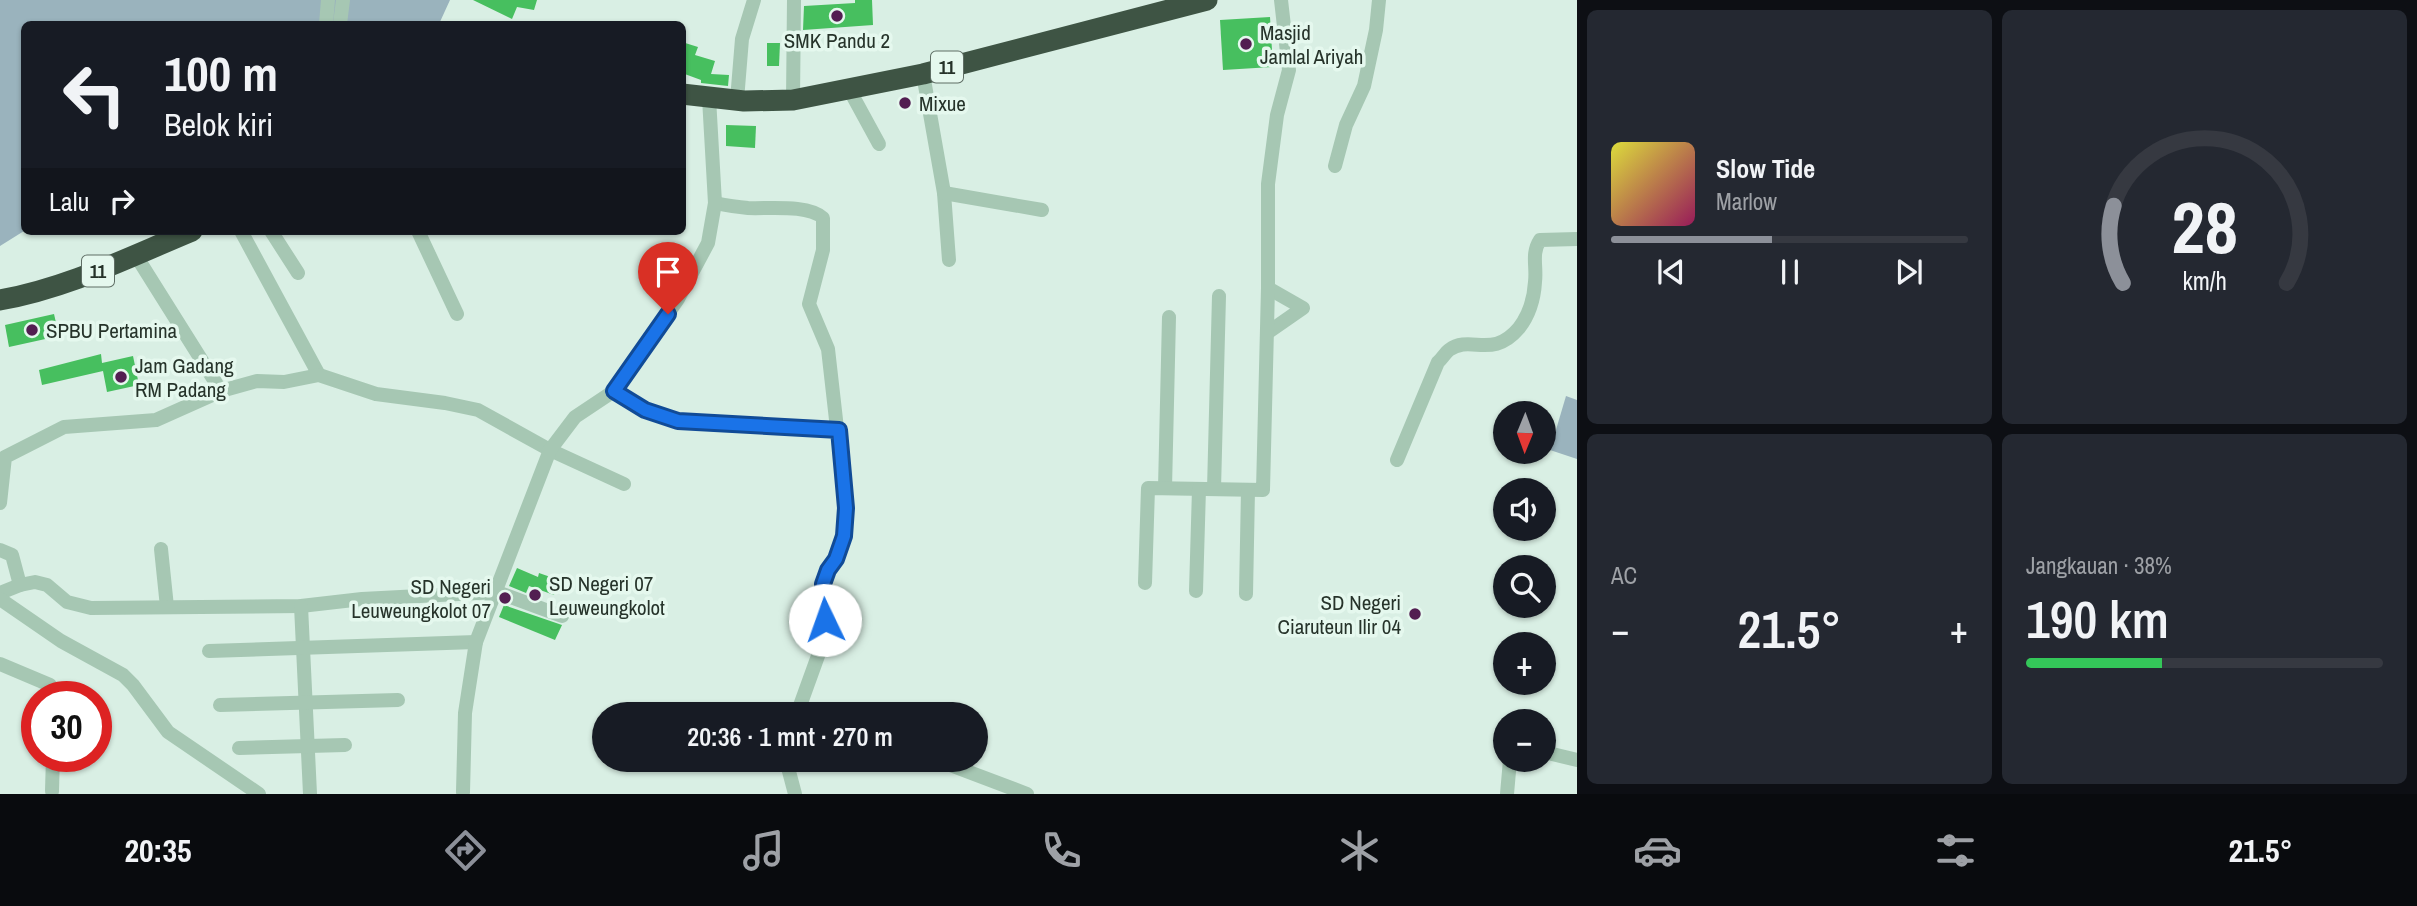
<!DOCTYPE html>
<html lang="id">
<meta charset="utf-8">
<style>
body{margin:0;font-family:"Archivo Narrow",sans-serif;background:#242831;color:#f1f3f6;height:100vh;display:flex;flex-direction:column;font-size:26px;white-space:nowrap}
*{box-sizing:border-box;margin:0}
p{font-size:23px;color:#9ea1a6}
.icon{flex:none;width:38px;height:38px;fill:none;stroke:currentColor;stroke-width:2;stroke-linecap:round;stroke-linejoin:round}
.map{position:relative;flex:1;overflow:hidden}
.drawer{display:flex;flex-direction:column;gap:10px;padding:10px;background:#0d0f14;width:840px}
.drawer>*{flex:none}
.banner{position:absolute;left:21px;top:21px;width:665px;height:214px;border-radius:10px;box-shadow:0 2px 5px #0004;background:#171b24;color:#f1f3f6;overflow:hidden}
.needle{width:46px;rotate:181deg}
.fabs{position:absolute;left:1493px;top:401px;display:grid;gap:14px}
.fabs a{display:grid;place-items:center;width:63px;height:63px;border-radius:50%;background:#171b24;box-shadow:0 2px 5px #0004;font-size:35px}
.speed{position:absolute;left:21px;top:681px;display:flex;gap:14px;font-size:35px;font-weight:700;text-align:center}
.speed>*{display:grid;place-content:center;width:91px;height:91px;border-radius:50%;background:#171b24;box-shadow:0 2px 5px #0004;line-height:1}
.speed .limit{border:10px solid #d22;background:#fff;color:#111}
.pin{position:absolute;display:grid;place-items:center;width:60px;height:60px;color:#fff;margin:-72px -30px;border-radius:50% 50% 50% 0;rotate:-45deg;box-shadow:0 0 7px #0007}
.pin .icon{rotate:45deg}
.me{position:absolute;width:77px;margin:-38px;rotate:357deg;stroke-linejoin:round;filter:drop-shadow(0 0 5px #0008)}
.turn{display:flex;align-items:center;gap:24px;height:147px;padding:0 28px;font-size:32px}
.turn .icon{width:91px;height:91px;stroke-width:2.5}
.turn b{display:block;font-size:49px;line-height:60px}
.then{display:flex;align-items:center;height:66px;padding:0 28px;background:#0003;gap:14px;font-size:26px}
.big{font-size:52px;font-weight:600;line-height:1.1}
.drawer .card{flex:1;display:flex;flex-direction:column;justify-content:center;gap:10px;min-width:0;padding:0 24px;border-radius:10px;background:#242831}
.drawer .dial{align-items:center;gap:0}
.dial svg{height:182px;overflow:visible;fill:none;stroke:#363941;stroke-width:7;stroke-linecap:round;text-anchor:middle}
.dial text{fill:#f1f3f6;stroke:none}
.song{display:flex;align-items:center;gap:21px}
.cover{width:84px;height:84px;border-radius:10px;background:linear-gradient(135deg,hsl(60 70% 55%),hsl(330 70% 35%))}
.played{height:7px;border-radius:4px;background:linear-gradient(90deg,#8c9099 45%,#363941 45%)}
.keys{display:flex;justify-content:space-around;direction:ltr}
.heat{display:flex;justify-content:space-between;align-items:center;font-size:38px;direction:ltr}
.charge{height:10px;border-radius:5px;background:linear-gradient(90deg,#34c759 38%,#363941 0)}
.drawer .tiles{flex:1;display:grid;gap:10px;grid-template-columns:repeat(2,1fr)}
.trip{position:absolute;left:592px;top:702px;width:396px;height:70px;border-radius:35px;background:#171b24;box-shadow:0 2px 5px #0004;font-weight:600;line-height:70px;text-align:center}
.tab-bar{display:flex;height:112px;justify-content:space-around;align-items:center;background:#090b0e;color:#9ea1a6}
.tab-bar .icon{width:49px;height:49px}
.tab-bar .current{color:#8c9099}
.tab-bar b{font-size:32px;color:#f1f3f6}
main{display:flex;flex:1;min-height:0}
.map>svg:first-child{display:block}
.green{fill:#9ab3bd}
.building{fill:#47bf5f}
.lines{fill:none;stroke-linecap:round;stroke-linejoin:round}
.street{stroke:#a6c7b3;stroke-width:14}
.highway{stroke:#3e5444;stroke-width:21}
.route-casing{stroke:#114b97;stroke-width:18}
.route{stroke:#1a73e8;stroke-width:12}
.poi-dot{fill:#521e51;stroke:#e5f8ee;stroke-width:2.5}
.labels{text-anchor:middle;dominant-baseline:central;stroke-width:7;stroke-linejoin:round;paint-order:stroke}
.shield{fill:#e5f8ee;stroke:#5f6e65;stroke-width:2}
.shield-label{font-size:19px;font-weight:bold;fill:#26332a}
.poi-label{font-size:21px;fill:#26332a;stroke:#e5f8ee;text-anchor:start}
</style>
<main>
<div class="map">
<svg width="1577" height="794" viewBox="0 0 1577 794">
<rect width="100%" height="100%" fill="#d9efe4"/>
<g class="green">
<path d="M 0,0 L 450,0 L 439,24 L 24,24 L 24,231 L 0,246 Z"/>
<path d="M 1566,396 L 1577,400 L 1577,459 L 1550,450 Z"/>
</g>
<g class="building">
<path d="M 473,0 L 537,0 L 534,10 L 517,7 L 512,19 Z"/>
<path d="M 855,0 L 872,0 L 873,25 L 803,30 L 804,6 L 855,3 Z"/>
<path d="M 1270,17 L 1273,67 L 1223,70 L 1220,20 Z"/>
<path d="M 682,42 L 698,47 L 695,55 L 715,61 L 711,74 L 729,75 L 728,86 L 701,83 L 701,80 L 682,73 Z"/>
<path d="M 767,43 L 780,43 L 779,66 L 767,66 Z"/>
<path d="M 726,125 L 756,126 L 755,148 L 726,146 Z"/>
<path d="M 54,314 L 59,336 L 9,347 L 5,325 Z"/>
<path d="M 101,354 L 102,363 L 133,356 L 139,385 L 107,392 L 103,371 L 42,385 L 39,370 Z"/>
<path d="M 517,568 L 538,577 L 539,573 L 559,580 L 554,595 L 529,586 L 526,593 L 509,586 Z"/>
<path d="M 504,605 L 562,625 L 555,640 L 499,617 Z"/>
</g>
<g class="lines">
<g class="street">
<path d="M 326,24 L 328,0"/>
<path d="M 340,24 L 343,0"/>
<path d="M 923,74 L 944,193 L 949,260"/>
<path d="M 849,89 L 879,144"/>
<path d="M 737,100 L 742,39 L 754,0"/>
<path d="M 793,100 L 794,0"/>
<path d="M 1335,166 L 1346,125 L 1364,86 L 1376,30 L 1379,0"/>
<path d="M 944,193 L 1042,210"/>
<path d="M 715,203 C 725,205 737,207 748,208 C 768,209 808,204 823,218 L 823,250 L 809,304 L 828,349 L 846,508 L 844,536 L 836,559 L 828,570 L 823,584 L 825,620 L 823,642 L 797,714"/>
<path d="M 241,231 L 319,375"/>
<path d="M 271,231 L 298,273"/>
<path d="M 418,231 L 457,314"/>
<path d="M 135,254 L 221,391"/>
<path d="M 1267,333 L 1303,308 L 1268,288"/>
<path d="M 614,391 L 645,410 L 678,421 L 839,430"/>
<path d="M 1397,460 L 1438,362 C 1442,359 1445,353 1449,350 C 1471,334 1492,360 1519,328 C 1529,315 1534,299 1535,282 C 1537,266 1531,254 1540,240 L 1577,239"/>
<path d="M 1165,488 L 1169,317"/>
<path d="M 1214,489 L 1219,296"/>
<path d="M 0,503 L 5,457 L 64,427 L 156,420 L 221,391 L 257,381 L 284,382 L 319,375 L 376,394 L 445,403 L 478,410 L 550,450 L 624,484"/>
<path d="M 161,549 L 167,607"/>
<path d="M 0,550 L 12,555 L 20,585"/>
<path d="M 1145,583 L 1148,488 L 1263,490 L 1268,288 L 1268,184 L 1277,115 L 1289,70 L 1281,0"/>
<path d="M 1196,591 L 1199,489"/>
<path d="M 0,593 L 20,585 L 35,582 L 47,585 L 67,602 L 91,608 L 301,606 L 362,599 L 497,592 L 562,616"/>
<path d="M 1246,594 L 1248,490"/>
<path d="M 0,599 L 61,641 L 123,675 L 133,685 L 168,732 L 259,794"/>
<path d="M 301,606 L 310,794"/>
<path d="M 209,651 L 476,642"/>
<path d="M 0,664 L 50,685 L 55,696"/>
<path d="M 220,705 L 398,700"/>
<path d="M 239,748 L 345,745"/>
<path d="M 1544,752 L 1577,760"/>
<path d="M 786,760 L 795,794"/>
<path d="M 937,760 L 1027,794"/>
<path d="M 52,791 L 53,756"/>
<path d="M 463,792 L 465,713 L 476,642 L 550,450 L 575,417 L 614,391 L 678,299 L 708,243 L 715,203 L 709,98"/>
<path d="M 1507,794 L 1510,760"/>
</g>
<g class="highway">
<path d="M 682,94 L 744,101 L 793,100 L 923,74 L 1207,0"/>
<path d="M 0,300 C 68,288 129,257 192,231"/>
</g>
</g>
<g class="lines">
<g class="route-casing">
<path id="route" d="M 668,314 L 614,391 L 645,410 L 678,421 L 839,430 L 846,508 L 844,536 L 836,559 L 828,570 L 823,584 L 825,620"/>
</g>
<use href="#route" class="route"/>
</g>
<g class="poi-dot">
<circle cx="837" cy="16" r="7"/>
<circle cx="1246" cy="44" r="7"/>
<circle cx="905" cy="103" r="7"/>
<circle cx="32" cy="330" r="7"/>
<circle cx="121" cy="377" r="7"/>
<circle cx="535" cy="595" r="7"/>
<circle cx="505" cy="598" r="7"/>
<circle cx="1415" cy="614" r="7"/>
</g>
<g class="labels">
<g class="shield">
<rect x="931" y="51.5" width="32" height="31" rx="5"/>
<rect x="82" y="255.5" width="32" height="31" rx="5"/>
</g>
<g class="shield-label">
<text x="947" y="67">11</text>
<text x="98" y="271">11</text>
</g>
<g class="poi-label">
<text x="1260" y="32">Masjid<tspan x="1260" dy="24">Jamlal Ariyah</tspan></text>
<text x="837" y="40" text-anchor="middle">SMK Pandu 2</text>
<text x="919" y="103">Mixue</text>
<text x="46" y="330">SPBU Pertamina</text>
<text x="135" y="365">Jam Gadang<tspan x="135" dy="24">RM Padang</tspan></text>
<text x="549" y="583">SD Negeri 07<tspan x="549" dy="24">Leuweungkolot</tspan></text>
<text x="491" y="586" text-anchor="end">SD Negeri<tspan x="491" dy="24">Leuweungkolot 07</tspan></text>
<text x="1401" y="602" text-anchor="end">SD Negeri<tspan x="1401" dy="24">Ciaruteun Ilir 04</tspan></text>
</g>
</g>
</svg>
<div class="fabs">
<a><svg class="needle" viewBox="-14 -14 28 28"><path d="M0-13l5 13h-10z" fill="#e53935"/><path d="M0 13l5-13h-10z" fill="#9ea1a6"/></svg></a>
<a><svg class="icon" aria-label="sound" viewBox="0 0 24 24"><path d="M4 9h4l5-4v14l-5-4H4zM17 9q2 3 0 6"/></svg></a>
<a><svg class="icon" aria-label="search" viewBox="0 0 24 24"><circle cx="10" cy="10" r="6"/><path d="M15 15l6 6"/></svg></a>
<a>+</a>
<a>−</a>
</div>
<div class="speed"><div class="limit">30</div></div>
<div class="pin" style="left:668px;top:314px;background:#d93025"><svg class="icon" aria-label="arrive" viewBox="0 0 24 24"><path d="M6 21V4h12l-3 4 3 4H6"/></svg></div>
<svg class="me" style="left:825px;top:620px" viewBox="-20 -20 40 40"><circle r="19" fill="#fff"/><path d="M0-13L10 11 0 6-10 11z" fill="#1a73e8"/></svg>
<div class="trip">20:36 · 1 mnt · 270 m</div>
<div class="banner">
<div class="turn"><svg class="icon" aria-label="left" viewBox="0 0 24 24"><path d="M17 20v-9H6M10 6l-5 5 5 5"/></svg><div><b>100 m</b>Belok kiri</div></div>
<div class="then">Lalu<svg class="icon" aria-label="right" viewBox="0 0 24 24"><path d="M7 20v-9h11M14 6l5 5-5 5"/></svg></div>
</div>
</div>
<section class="drawer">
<div class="tiles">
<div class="card">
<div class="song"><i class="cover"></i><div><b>Slow Tide</b><p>Marlow</p></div></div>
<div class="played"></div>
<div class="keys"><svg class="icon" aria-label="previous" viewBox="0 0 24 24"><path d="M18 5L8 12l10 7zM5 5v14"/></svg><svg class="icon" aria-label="pause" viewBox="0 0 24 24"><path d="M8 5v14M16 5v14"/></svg><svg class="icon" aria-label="next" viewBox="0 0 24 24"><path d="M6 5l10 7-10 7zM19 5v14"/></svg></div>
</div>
<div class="card dial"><svg viewBox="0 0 100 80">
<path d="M14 69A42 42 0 1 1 86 69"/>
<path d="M14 69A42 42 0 0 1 10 35" stroke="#8c9099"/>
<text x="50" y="56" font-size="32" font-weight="700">28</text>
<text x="50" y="72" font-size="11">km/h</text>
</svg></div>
<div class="card"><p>AC</p>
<div class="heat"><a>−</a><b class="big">21.5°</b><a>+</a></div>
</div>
<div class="card"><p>Jangkauan · 38%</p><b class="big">190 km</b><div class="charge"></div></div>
</div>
</section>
</main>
<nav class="tab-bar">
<b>20:35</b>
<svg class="icon current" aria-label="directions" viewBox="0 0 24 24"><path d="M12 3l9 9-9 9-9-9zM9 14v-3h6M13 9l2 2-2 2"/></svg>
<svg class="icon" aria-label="music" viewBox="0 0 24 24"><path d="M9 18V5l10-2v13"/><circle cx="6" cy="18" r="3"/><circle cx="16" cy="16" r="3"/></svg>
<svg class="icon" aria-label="phone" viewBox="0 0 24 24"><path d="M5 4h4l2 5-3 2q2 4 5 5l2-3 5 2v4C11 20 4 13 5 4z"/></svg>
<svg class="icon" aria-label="climate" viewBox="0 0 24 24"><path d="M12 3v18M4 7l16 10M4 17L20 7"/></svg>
<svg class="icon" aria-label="car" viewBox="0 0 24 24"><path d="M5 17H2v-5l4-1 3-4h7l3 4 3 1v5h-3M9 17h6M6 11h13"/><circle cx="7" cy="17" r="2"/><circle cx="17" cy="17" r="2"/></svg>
<svg class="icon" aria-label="filters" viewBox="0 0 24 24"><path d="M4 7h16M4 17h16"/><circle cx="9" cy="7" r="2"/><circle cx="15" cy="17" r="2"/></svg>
<b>21.5°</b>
</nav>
